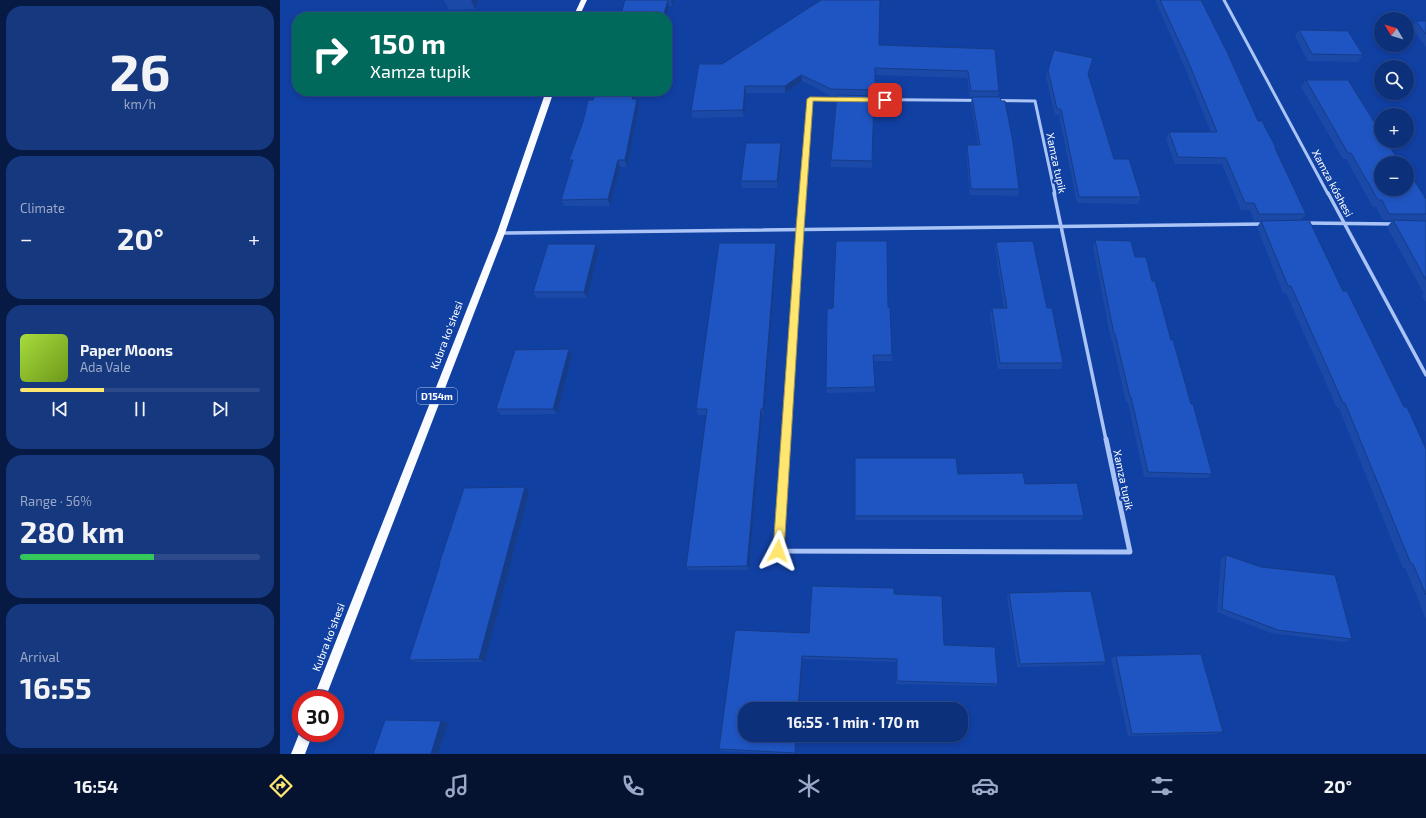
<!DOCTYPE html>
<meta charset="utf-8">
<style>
body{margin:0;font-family:"Exo 2",sans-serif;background:#16387f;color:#f1f3f6;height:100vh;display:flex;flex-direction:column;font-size:15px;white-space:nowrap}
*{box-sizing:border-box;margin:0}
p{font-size:13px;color:#9aa9c7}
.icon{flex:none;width:22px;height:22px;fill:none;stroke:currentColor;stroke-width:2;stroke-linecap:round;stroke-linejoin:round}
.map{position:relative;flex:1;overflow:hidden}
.panel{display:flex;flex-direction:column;gap:6px;padding:6px;background:#071a43;width:280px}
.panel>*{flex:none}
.hud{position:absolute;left:12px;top:12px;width:380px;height:84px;border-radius:16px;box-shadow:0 2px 6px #0003,0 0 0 1px #2d4b8b;background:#00695c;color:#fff;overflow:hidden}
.needle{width:26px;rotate:308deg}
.fabs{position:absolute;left:1094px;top:12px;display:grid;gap:8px}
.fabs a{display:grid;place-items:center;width:40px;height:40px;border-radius:50%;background:#0d307a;box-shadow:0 2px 6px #0003,0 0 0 1px #2d4b8b;font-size:20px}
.speed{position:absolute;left:12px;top:690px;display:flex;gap:8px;font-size:20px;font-weight:700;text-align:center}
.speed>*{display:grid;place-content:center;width:52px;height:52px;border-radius:50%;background:#0d307a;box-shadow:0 2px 6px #0003,0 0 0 1px #2d4b8b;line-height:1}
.speed .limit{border:6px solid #d22;background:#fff;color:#111}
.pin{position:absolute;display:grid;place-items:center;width:34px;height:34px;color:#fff;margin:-17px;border-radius:8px;box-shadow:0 2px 6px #0006}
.me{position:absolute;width:44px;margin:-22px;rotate:4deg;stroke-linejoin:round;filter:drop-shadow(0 0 3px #0008)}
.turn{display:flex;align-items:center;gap:14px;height:84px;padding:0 12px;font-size:18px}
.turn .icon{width:52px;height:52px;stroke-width:2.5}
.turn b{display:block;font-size:28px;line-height:34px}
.big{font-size:30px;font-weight:700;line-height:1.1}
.panel .card{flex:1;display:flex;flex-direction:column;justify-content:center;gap:6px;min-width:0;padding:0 14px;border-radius:16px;background:#16387f}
.panel .dial{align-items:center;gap:0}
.dial b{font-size:52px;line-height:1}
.song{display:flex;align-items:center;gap:12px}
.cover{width:48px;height:48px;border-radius:6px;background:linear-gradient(135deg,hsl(80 70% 55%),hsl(80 70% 35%))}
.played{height:4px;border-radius:2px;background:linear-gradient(90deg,#ffe670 35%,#2d4b8b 35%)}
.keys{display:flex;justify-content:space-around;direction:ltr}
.heat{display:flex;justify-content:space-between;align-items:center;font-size:22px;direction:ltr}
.charge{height:6px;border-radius:3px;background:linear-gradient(90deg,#34c759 56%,#2d4b8b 0)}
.trip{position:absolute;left:458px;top:702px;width:230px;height:40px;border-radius:16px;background:#0d307a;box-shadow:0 2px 6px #0003,0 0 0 1px #2d4b8b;font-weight:700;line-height:40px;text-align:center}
.menu{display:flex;height:64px;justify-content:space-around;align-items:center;background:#051331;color:#9aa9c7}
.menu .icon{width:28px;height:28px}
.menu .selected{color:#ffe670}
.menu b{font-size:18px;color:#f1f3f6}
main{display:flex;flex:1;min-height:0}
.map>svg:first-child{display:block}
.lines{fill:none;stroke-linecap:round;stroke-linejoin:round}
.minor-far2{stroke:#abc4f6;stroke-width:3}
.minor-far1{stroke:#abc4f6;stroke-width:3.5}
.minor{stroke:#abc4f6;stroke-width:5}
.primary{fill:#fafbff;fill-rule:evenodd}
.wall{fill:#1b49a7}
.shaded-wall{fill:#163c88}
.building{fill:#1f55c2;stroke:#163c88}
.route{fill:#ffe670;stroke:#a69649}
.labels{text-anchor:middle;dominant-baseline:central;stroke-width:4;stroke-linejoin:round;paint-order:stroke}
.shield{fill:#1140a3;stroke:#b8c6e3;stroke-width:1}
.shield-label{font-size:10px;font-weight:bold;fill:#fff}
.street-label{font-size:11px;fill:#fff;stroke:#1140a3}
</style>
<main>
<section class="panel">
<div class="card dial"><b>26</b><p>km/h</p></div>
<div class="card"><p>Climate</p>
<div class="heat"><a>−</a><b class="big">20°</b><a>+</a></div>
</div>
<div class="card">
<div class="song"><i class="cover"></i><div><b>Paper Moons</b><p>Ada Vale</p></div></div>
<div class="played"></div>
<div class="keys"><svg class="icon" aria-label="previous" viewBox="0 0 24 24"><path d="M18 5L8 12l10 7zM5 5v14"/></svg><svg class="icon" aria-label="pause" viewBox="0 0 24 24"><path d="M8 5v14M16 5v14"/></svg><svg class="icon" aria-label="next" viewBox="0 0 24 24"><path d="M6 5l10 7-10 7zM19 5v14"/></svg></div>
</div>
<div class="card"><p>Range · 56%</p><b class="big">280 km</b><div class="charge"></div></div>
<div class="card"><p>Arrival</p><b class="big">16:55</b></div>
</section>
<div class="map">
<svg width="1146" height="754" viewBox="0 0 1146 754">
<rect width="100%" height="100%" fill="#1140a3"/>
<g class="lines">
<g class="minor-far2">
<path d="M 944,0 L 1048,194"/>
<path d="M 523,194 L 530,99 L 755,101 L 775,194"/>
</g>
<g class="minor-far1">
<path d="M 774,193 L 826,440"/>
<path d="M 1048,193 L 1146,375"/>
<path d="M 1025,223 L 1115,224"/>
<path d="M 221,233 L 985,224"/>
<path d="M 506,440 L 523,193"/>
</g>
<path class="minor" d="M 506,439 L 499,551 L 850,552 L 826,439"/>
<g class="primary">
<path d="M 301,0 L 307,0 L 299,17 L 293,17 Z"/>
<path d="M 266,91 L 274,91 L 225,233 L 45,699 L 33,699 L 217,233 Z"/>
<path d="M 21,729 L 21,733 L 33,733 L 25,754 L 11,754 Z"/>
</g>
</g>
<g class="wall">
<path d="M 164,0 L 198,0 L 195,9 L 169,10 Z"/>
<path d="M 345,0 L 394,0 L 392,6 L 389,6 Z"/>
<path d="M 875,0 L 921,0 L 978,121 L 996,148 L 995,149 L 1026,214 L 1021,220 L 974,221 L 970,210 L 961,210 L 942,164 L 895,164 L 886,139 L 889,132 L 931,132 L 905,68 Z"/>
<path d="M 1136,21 L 1146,21 L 1146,47 L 1131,28 Z"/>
<path d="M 1019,30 L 1083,55 L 1078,62 L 1028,61 L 1015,36 Z"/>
<path d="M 599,45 L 715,49 L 719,91 L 718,97 L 721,101 L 739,189 L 738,196 L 690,195 L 686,151 L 687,145 L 698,145 L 691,103 L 692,97 L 690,97 L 687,78 L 595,75 L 592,168 L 551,167 L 551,160 L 556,96 L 551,96 L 522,81 L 505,93 L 466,93 L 464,117 L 413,118 L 411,111 L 442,64 Z"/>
<path d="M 768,70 L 808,74 L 834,159 L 861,197 L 858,204 L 797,203 L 779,115 L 775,115 L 766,77 Z"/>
<path d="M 1026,80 L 1120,163 L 1146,199 L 1146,302 L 1142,296 L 1144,294 L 1107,227 L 1113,220 L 1103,220 L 1096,207 L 1093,207 L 1066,159 L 1063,159 L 1021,87 Z"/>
<path d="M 357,91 L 355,99 L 359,106 L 347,167 L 340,167 L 330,206 L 284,206 L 281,200 L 292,165 L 289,160 L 313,100 Z"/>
<path d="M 502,150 L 498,188 L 462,188 L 461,181 Z"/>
<path d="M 981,221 L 1063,291 L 1146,449 L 1146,619 L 1125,568 L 1123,568 L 1059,408 L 1057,408 L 1006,293 L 1003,293 L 977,227 Z"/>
<path d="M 815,240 L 855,257 L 872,281 L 932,474 L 927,478 L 864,477 L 848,402 L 846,402 L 832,340 L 831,340 L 813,247 Z"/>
<path d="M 716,242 L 767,308 L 783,363 L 781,369 L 718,369 L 710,314 L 712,308 L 724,308 L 715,248 Z"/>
<path d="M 496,243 L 497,249 L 484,414 L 482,414 L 469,570 L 408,570 L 406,567 L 427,415 L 418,415 L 416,409 Z"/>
<path d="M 316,244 L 319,250 L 307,298 L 256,298 L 253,292 Z"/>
<path d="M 608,307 L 612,355 L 612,361 L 594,361 L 595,392 L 547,393 L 546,388 Z"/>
<path d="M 289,349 L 292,355 L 277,414 L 221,415 L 216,409 Z"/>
<path d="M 575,458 L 745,484 L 804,516 L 801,520 L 575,520 Z"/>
<path d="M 249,492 L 205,662 L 136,662 L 129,660 L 160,565 L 159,564 Z"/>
<path d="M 946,555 L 1072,639 L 1064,642 L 991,633 L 937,612 L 941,559 Z"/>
<path d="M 729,593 L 826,662 L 822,665 L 737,667 L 727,596 Z"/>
<path d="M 614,594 L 664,645 L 718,684 L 716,686 L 616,684 L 616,662 L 523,659 L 516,754 L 504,754 L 441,751 L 439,749 L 529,633 Z"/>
<path d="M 836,656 L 943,732 L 937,734 L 848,736 L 831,659 Z"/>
</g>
<g class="shaded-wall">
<path d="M 191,0 L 198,0 L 195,9 Z"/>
<path d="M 388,0 L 389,6 L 387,17 L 383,17 Z"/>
<path d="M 391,0 L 394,0 L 392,6 Z"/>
<path d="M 521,75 L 522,81 L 505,93 L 505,86 Z"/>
<path d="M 465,86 L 466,93 L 464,117 L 463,110 Z"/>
<path d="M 354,91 L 357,91 L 354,106 L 352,99 Z"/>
<path d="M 357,99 L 359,106 L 347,167 L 345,160 Z"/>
<path d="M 501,143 L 502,150 L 498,188 L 497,181 Z"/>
<path d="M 338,160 L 340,167 L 330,206 L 328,199 Z"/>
<path d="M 496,243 L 497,249 L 484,414 L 483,409 Z"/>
<path d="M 316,244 L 319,250 L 307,298 L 304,292 Z"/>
<path d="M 289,349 L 292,355 L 277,414 L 273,409 Z"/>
<path d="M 481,409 L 482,414 L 469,570 L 467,566 Z"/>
<path d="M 245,487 L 249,492 L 205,662 L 199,659 Z"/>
<path d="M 522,656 L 523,659 L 519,709 L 518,709 Z"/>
<path d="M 161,721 L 168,723 L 158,754 L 151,754 Z"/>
<path d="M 516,735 L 517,735 L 516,754 L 515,754 L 515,753 Z"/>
</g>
<g class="building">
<path d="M 345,0 L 388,0 L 383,17 L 340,17 Z"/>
<path d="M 541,0 L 600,0 L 599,45 L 715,49 L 719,91 L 691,91 L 688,71 L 595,68 L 595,90 L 551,89 L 521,75 L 505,86 L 465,86 L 463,110 L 411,111 L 419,64 L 442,64 Z"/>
<path d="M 880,0 L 921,0 L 947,52 L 978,121 L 982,121 L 996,148 L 995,148 L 1026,214 L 979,214 L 974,203 L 965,203 L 946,158 L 898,157 L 889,132 L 937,132 L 908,61 Z"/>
<path d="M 1136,21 L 1146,21 L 1146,34 Z"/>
<path d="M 1019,30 L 1068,31 L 1083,55 L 1032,54 Z"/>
<path d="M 774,50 L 813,58 L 808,74 L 834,159 L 849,159 L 861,197 L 799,197 L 781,109 L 777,109 L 768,70 Z"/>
<path d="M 1026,80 L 1068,80 L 1101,133 L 1101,141 L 1106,141 L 1120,163 L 1101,163 L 1101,189 L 1127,189 L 1127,169 L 1146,199 L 1146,214 L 1109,214 L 1102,200 L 1098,200 L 1071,153 L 1068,153 Z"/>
<path d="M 316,91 L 354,91 L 352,99 L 357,99 L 345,160 L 338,160 L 328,199 L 281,200 L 293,160 L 289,160 L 303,122 L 308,100 L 313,100 Z"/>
<path d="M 557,95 L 594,96 L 592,161 L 551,160 Z"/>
<path d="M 692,97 L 720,97 L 721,101 L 725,101 L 733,142 L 739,189 L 691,189 L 687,145 L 700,145 Z"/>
<path d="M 466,143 L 501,143 L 497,181 L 461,181 Z"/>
<path d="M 1029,220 L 1063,291 L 1067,291 L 1124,407 L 1127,407 L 1146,449 L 1146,595 L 1133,564 L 1131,564 L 1065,403 L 1063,403 L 1011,286 L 1008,286 L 981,221 Z"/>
<path d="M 1113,220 L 1146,221 L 1146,280 Z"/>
<path d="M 815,240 L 851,241 L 855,257 L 866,257 L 872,281 L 875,281 L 891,340 L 893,340 L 911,404 L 913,404 L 932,474 L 868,472 L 851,397 L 850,397 L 835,334 L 834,334 Z"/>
<path d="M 556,241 L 607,241 L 608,307 L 610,307 L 612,355 L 593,355 L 595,387 L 546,388 L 547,309 L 553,308 Z"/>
<path d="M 753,241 L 767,308 L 772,308 L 783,363 L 720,363 L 712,308 L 727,308 L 716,242 Z"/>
<path d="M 439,243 L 496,243 L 483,409 L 481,409 L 467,566 L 406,567 L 427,409 L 416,409 Z"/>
<path d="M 268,244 L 316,244 L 304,292 L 253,292 Z"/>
<path d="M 289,349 L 273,409 L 216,409 L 235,350 Z"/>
<path d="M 575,458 L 676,458 L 678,474 L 743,473 L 745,484 L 797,483 L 804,516 L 575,516 Z"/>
<path d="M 245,487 L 199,659 L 129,660 L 160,564 L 159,564 L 184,488 Z"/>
<path d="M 946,555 L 981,567 L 1055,575 L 1072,639 L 998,630 L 942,609 Z"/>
<path d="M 532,586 L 614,588 L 614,594 L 662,596 L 664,645 L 715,647 L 718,684 L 617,681 L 617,659 L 522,656 L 518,709 L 465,709 L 465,735 L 516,735 L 515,753 L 439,749 L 455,630 L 529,633 Z"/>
<path d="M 811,591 L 826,662 L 740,664 L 729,593 Z"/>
<path d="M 921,654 L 943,732 L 852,734 L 836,656 Z"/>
<path d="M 105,720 L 161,721 L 151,754 L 93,754 Z"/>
</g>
<path class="route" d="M 530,97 L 605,98 L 608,100 L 605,102 L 533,101 L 524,229 L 504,551 L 502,554 L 498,556 L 495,554 L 493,551 L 516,229 L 527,99 Z"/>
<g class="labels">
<rect class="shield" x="137" y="388" width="40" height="16" rx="3"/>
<g class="shield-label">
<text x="157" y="396">D154m</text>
</g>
<g class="street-label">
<text transform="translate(777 163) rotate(78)">Xamza tupik</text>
<text transform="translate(1053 183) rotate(62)">Xamza kóshesi</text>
<text transform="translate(166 335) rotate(-69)">Kubra ko'shesi</text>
<text transform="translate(844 480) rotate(78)">Xamza tupik</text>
<text transform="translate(48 637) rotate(-69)">Kubra ko'shesi</text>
</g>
</g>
</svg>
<div class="fabs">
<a><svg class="needle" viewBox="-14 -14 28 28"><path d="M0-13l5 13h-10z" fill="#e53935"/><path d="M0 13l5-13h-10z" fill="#9aa9c7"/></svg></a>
<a><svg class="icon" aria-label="search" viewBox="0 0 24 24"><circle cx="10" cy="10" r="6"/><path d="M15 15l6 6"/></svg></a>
<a>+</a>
<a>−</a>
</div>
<div class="speed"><div class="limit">30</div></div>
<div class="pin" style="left:605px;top:100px;background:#d93025"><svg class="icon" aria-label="arrive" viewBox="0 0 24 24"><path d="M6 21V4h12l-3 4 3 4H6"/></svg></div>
<svg class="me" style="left:498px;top:551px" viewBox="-20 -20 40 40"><path d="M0-17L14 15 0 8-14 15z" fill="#ffe670" stroke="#fff" stroke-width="4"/></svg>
<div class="trip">16:55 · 1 min · 170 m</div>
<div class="hud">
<div class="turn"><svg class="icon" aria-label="right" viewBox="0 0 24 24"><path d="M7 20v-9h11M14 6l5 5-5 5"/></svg><div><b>150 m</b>Xamza tupik</div></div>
</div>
</div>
</main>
<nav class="menu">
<b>16:54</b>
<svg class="icon selected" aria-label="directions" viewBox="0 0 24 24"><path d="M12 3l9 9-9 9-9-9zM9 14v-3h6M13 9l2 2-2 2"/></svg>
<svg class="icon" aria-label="music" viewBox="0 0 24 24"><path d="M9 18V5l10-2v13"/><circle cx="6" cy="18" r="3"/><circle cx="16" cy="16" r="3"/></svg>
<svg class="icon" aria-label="phone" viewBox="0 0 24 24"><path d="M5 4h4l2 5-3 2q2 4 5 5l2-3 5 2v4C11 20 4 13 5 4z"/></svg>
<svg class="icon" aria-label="climate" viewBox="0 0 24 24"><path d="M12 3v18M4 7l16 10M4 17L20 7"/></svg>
<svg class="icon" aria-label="car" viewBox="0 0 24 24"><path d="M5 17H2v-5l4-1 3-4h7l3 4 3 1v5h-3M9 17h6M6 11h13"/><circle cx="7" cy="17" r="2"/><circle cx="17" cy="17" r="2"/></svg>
<svg class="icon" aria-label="filters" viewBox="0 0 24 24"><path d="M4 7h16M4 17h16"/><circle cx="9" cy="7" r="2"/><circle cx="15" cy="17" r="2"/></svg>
<b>20°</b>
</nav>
